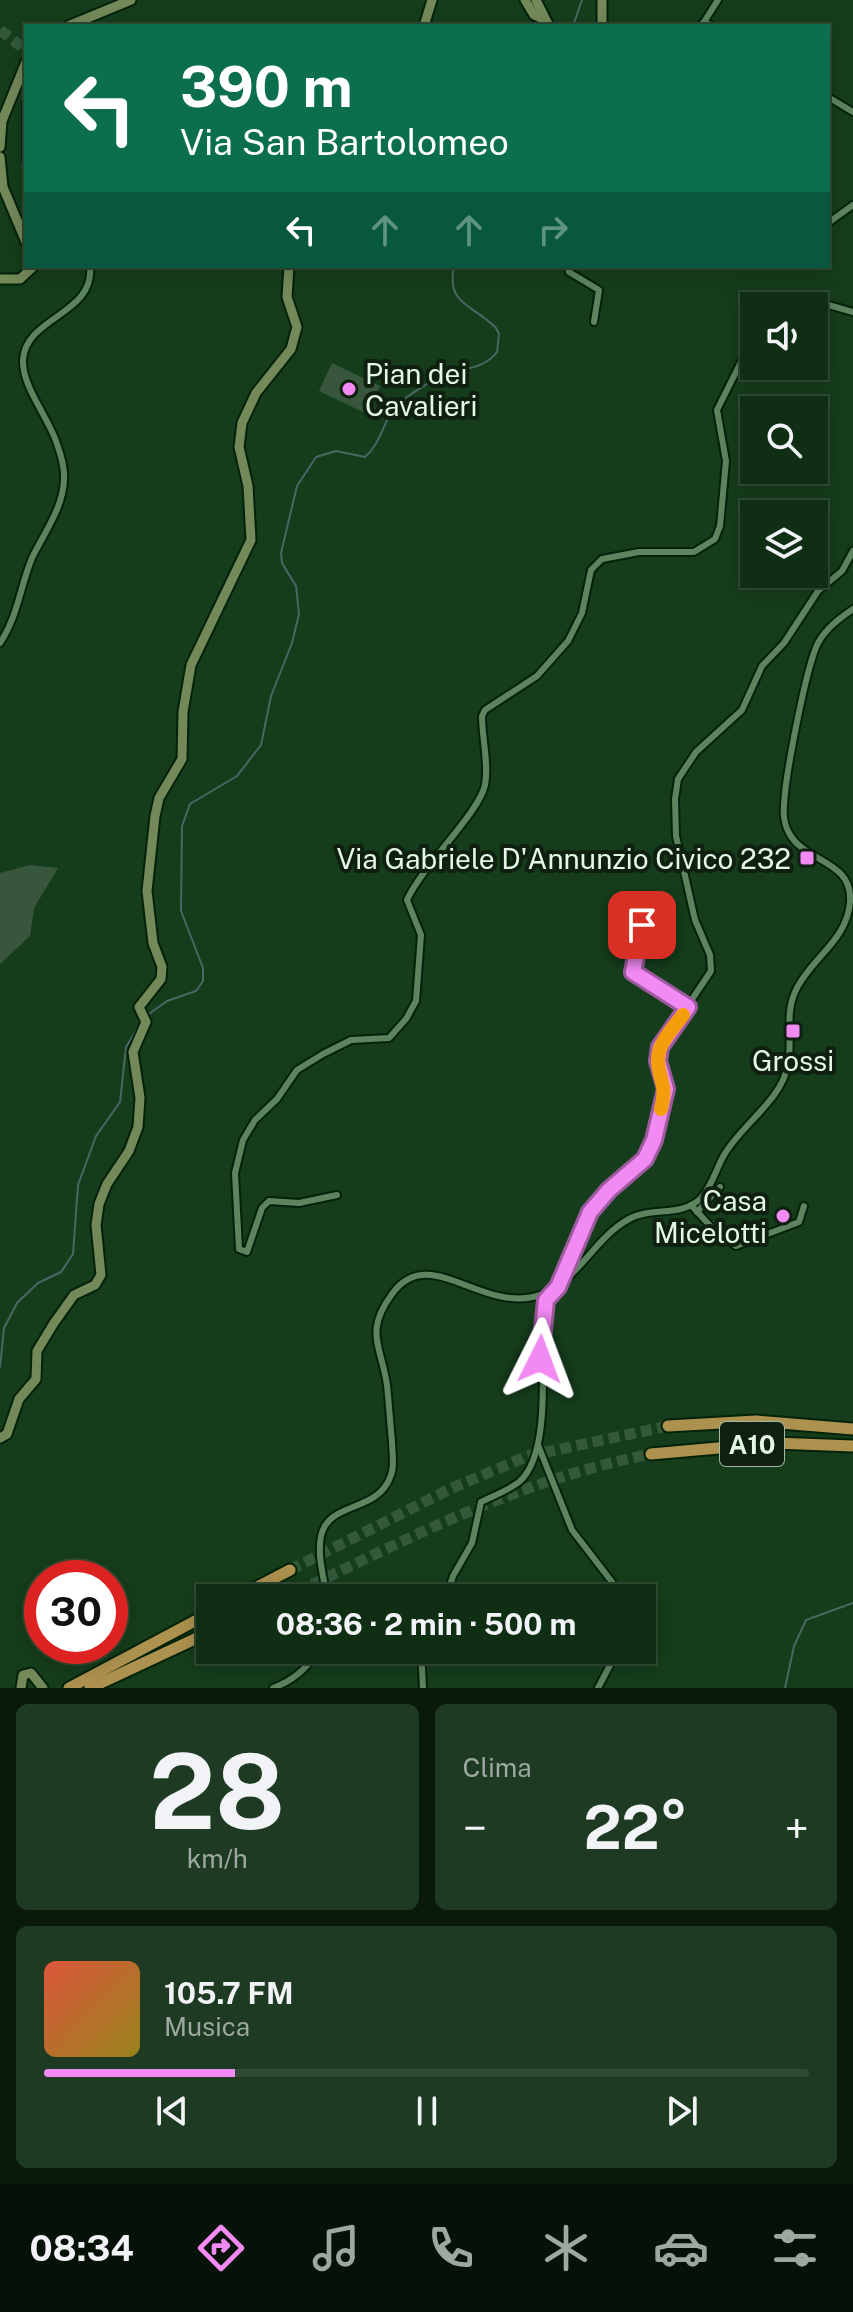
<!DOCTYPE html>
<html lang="it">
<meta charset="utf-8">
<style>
body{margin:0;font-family:"Public Sans",sans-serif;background:#1e3a22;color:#f1f3f6;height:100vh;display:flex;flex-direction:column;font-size:30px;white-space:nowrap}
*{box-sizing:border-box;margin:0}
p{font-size:26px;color:#9ca8a0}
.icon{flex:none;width:44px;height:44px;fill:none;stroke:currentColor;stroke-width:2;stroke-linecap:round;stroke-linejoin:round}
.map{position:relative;height:1688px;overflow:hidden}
.drawer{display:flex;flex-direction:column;gap:16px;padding:16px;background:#09190b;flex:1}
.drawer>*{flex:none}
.top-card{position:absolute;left:24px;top:24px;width:806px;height:244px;border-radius:0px;box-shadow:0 4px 20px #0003,0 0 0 2px #304a34;background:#0b6e4f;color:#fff;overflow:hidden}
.controls{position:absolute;left:740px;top:292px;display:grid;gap:16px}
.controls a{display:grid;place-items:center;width:88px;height:88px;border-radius:0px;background:#102e14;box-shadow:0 4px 20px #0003,0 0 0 2px #304a34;font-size:40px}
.speed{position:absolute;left:24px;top:1560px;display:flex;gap:16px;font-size:40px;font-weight:700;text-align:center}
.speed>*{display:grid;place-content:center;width:104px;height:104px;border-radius:50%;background:#102e14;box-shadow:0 4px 20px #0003,0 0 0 2px #304a34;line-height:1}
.speed .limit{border:12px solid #d22;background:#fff;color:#111}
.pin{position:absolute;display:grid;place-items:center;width:68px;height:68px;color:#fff;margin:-34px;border-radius:16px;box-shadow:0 4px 12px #0006}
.me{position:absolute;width:88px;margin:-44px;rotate:3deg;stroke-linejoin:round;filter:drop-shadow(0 0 6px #0008)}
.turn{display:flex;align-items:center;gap:28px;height:168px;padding:0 24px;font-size:36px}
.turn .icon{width:104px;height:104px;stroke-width:2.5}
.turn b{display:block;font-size:56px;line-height:68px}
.lanes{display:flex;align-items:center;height:76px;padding:0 24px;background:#0003;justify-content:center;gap:40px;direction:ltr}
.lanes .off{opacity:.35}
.big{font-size:60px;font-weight:700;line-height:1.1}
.drawer .widget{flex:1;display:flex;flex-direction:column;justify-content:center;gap:12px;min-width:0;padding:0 28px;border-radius:12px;background:#1e3a22}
.drawer .dial{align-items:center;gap:0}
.dial b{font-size:104px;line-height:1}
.song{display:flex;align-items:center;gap:24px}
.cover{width:96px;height:96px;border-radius:12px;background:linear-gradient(135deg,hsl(10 70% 55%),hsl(50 70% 35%))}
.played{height:8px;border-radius:4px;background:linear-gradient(90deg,#f28af3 25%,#304a34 25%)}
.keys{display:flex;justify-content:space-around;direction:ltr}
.heat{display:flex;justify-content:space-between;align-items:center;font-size:44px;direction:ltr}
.drawer .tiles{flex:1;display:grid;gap:16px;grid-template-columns:1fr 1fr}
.widget:last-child{grid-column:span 2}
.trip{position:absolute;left:196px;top:1584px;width:460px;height:80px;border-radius:0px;background:#102e14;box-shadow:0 4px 20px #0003,0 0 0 2px #304a34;font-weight:700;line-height:80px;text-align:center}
.tab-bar{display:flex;height:128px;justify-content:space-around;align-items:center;background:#061208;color:#9ca8a0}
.tab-bar .icon{width:56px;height:56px}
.tab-bar .current{color:#f28af3}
.tab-bar b{font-size:36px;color:#f1f3f6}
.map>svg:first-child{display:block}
.green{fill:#38563b}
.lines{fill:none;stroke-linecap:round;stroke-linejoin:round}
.stream{stroke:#4a6764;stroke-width:2}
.highway-tunnel{stroke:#345939;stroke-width:11;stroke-dasharray:11 5.5;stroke-linecap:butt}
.street-casing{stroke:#042209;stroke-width:10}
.secondary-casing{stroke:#042209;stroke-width:13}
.highway-casing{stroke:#042209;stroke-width:15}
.street{stroke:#5c855f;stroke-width:6}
.secondary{stroke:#74895a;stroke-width:9}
.highway{stroke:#ad914e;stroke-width:11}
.route-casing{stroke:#9d5a9e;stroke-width:20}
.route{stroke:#f28af3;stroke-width:14}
.slow{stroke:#f59e0b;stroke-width:14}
.poi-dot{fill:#f28af3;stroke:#0f1f10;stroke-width:3}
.labels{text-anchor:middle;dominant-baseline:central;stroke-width:8;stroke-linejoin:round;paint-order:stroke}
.shield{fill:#0f1f10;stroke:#a3b8a4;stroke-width:2}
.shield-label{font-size:26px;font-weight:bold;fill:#e2f9e3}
.poi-label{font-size:28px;fill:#e2f9e3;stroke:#0f1f10;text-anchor:end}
</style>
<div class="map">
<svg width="853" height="1688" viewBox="0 0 853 1688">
<rect width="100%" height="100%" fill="#153d1b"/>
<g class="green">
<path d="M 332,363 L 380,386 L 367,414 L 319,391 Z"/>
<path d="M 30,865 L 58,868 L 34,908 L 30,936 L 0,964 L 0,873 Z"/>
</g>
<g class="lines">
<g class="stream">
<path d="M 573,26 L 582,0"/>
<path d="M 146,1016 L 167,1001 L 196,991 L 203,981 L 203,968 L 181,911 L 182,826 L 190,804 L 237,776 L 261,745 L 271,696 L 292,643 L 299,614 L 296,586 L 282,563 L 281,553 L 297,486 L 316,457 L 336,451 L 365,457 C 383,442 383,415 403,400 C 416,390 431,381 446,375 C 465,368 484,369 497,352 L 499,334 L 496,328 C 473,304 446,306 454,266"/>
<path d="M 0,1367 L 4,1328 L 17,1303 L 38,1283 L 61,1272 L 73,1254 L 78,1185 L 96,1136 L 120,1102 L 126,1047 L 142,1021"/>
<path d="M 785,1688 L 794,1646 L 806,1620 L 853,1603"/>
</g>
<g class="highway-tunnel">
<path d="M 0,30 L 26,50"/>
<path d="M 290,1570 L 450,1489 L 528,1456 L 668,1426"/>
<path d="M 297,1592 C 415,1535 520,1480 651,1454"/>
</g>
<g class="street-casing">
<g id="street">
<path d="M 704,22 L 718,0"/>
<path d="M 700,26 L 704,22 L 712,26"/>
<path d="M 828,97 L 853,112"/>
<path d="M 26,103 L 26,161"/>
<path d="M 828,223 L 853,205"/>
<path d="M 568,266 L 569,272 L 599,290 L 594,322"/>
<path d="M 780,306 L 808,299 L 853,312"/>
<path d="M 0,643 C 18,616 20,587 32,558 C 44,533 63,508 64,480 C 65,468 61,455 57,444 C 49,418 22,387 23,360 C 26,316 95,315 90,266"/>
<path d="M 642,925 L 633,972 L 688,1007"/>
<path d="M 337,1195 L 299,1203 L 269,1201 L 262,1208 L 247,1252 L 239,1249 L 235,1173 L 243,1140 L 255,1120 L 277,1099 L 297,1070 L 323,1054 L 351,1040 L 389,1038 L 406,1019 L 416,1001 L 421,935 L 407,900 C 423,865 479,813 485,785 C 489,763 482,739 482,716 L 485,710 L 537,676 L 568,641 L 582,613 L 591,570 L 602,559 L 639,552 L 694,552 L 715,539 L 720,526 L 726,461 L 717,410 L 754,336"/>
<path d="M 691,1205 L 713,1229 L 736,1246 L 799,1222 L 804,1206"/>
<path d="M 697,1212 L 720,1187"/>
<path d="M 560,1283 L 590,1212 L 609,1190 L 645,1159 L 654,1140 L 666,1089 L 658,1061 L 660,1047 L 711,971 L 710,955 L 695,920 L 676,836 L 675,799 L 678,779 L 696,752 L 742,710 L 762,666 L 784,643 L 818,591 L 842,571 L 853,551"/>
<path d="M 538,1445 L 572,1530 L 612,1582 L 617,1598"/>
<path d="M 327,1598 C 324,1578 317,1556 321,1536 C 329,1500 378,1514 391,1475 C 395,1465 392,1452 392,1441 C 390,1422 389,1404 387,1385 C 381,1345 364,1332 392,1294 C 428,1244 478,1309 533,1297 C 575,1288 592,1239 629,1219 C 652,1206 681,1218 701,1198 C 712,1186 716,1169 724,1155 C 742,1124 781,1101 788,1065 C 793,1040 784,1014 796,990 C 811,958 847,941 850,902 C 853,860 805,863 789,833 C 785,826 783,815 784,806 C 785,777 806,667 818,643 C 826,628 840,618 853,609"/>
<path d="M 446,1598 L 453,1576 L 472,1543 L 481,1502 C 493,1496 509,1490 519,1482 C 553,1453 540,1355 543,1313 L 546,1300 L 553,1292"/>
<path d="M 421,1650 L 423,1688"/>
<path d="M 273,1688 C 292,1681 308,1668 318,1650"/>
<path d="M 598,1688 L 618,1650"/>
</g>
</g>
<g class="secondary-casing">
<g id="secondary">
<path d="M 525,0 L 534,15 L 545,20"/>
<path d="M 536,0 L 549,26"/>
<path d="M 602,0 L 602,26"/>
<path d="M 68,26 L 131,0"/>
<path d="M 424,26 L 432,0"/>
<path d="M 0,147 L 2,121 L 26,62"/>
<path d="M 0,157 L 3,187 L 26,242"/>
<path d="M 0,279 L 20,279 L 34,266"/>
<path d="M 0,1438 L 7,1434 L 19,1399 L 36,1379 L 37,1351 L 54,1323 L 74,1295 L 95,1285 L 101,1275 L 96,1225 L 99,1204 L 107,1184 L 129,1151 L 138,1127 L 140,1098 L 133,1052 L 146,1022 L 139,1007 L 161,979 L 162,967 L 153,943 L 147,891 L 155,816 L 159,798 L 182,759 L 183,712 L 191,665 L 251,540 L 248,486 L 239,447 L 242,423 L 256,393 L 291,349 L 297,327 L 287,297 L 289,266"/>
<path d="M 21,1688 L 23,1675 L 31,1673 L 43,1688"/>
</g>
</g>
<g class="highway-casing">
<g id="highway">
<path d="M 668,1426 L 756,1421 L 853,1429"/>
<path d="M 651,1454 L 774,1443 L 853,1446"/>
<path d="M 236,1598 L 290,1570"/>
<path d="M 284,1598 L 297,1592"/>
<path d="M 69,1688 L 210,1613"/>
<path d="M 90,1688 L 210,1632"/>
</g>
</g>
<use href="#street" class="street"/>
<use href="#secondary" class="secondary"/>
<use href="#highway" class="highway"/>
</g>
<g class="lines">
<g class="route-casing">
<path id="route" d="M 540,1359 L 546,1300 L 558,1287 L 590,1212 L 609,1190 L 645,1159 L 654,1140 L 666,1089 L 658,1061 L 660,1047 L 688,1007 L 633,972 L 642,925"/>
</g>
<use href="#route" class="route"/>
<path class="slow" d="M 661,1109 C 668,1083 658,1080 658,1059 C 658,1043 674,1027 683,1015"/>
</g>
<g class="poi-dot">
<circle cx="349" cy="389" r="8"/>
<rect x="799" y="850" width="16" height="16" rx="4"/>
<rect x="785" y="1023" width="16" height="16" rx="4"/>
<circle cx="783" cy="1216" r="8"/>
</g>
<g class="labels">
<rect class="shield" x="720" y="1422" width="64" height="44" rx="6"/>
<g class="shield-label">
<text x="752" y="1444">A10</text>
</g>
<g class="poi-label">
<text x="365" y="373" text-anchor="start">Pian dei<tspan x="365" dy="32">Cavalieri</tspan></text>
<text x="791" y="858">Via Gabriele D'Annunzio Civico 232</text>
<text x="793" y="1060" text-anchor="middle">Grossi</text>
<text x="767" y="1200">Casa<tspan x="767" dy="32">Micelotti</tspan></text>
</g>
</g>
</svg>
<div class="controls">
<a><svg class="icon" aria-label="sound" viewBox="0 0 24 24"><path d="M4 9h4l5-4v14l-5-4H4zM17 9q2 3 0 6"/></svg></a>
<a><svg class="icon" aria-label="search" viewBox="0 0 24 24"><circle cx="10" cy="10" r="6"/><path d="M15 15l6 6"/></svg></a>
<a><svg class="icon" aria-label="layers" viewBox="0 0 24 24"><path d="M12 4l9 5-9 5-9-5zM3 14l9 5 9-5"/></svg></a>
</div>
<div class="speed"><div class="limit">30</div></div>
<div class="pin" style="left:642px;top:925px;background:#d93025"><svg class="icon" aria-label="arrive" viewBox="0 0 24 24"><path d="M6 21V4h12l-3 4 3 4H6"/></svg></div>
<svg class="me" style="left:540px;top:1359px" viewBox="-20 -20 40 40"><path d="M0-17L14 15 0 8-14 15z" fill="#f28af3" stroke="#fff" stroke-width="4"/></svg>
<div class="trip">08:36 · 2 min · 500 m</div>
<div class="top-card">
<div class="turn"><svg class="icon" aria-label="left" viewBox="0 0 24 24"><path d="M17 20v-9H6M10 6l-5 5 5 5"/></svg><div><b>390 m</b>Via San Bartolomeo</div></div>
<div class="lanes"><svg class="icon" aria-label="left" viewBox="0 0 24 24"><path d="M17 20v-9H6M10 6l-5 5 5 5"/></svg><svg class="icon off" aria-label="ahead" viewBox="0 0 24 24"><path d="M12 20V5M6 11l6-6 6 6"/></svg><svg class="icon off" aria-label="ahead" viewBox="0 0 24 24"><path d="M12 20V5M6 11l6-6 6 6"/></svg><svg class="icon off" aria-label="right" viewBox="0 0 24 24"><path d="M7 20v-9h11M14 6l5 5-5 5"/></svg></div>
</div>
</div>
<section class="drawer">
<div class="tiles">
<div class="widget dial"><b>28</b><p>km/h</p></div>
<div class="widget"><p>Clima</p>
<div class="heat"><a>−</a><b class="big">22°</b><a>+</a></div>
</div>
<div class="widget">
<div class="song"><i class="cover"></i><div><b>105.7 FM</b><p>Musica</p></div></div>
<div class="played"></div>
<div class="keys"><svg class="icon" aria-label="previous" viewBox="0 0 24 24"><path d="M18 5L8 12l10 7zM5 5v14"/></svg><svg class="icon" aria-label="pause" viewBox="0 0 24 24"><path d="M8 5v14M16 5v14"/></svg><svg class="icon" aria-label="next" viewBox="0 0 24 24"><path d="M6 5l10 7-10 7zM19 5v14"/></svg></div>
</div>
</div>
</section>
<nav class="tab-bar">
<b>08:34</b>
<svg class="icon current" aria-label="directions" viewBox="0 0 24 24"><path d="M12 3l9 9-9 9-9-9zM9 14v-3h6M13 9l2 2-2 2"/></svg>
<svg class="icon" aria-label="music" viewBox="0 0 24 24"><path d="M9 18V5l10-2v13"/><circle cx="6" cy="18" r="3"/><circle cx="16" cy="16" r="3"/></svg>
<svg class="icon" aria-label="phone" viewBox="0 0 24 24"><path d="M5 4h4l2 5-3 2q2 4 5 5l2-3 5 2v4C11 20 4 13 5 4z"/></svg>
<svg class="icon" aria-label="climate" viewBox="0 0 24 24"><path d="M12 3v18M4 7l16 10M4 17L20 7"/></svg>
<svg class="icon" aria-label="car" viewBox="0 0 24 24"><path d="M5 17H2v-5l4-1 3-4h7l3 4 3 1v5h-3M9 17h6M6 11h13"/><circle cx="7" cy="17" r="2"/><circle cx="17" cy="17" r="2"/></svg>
<svg class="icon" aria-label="filters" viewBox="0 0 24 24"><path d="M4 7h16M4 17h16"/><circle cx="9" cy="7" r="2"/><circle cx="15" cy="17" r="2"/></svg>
</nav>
